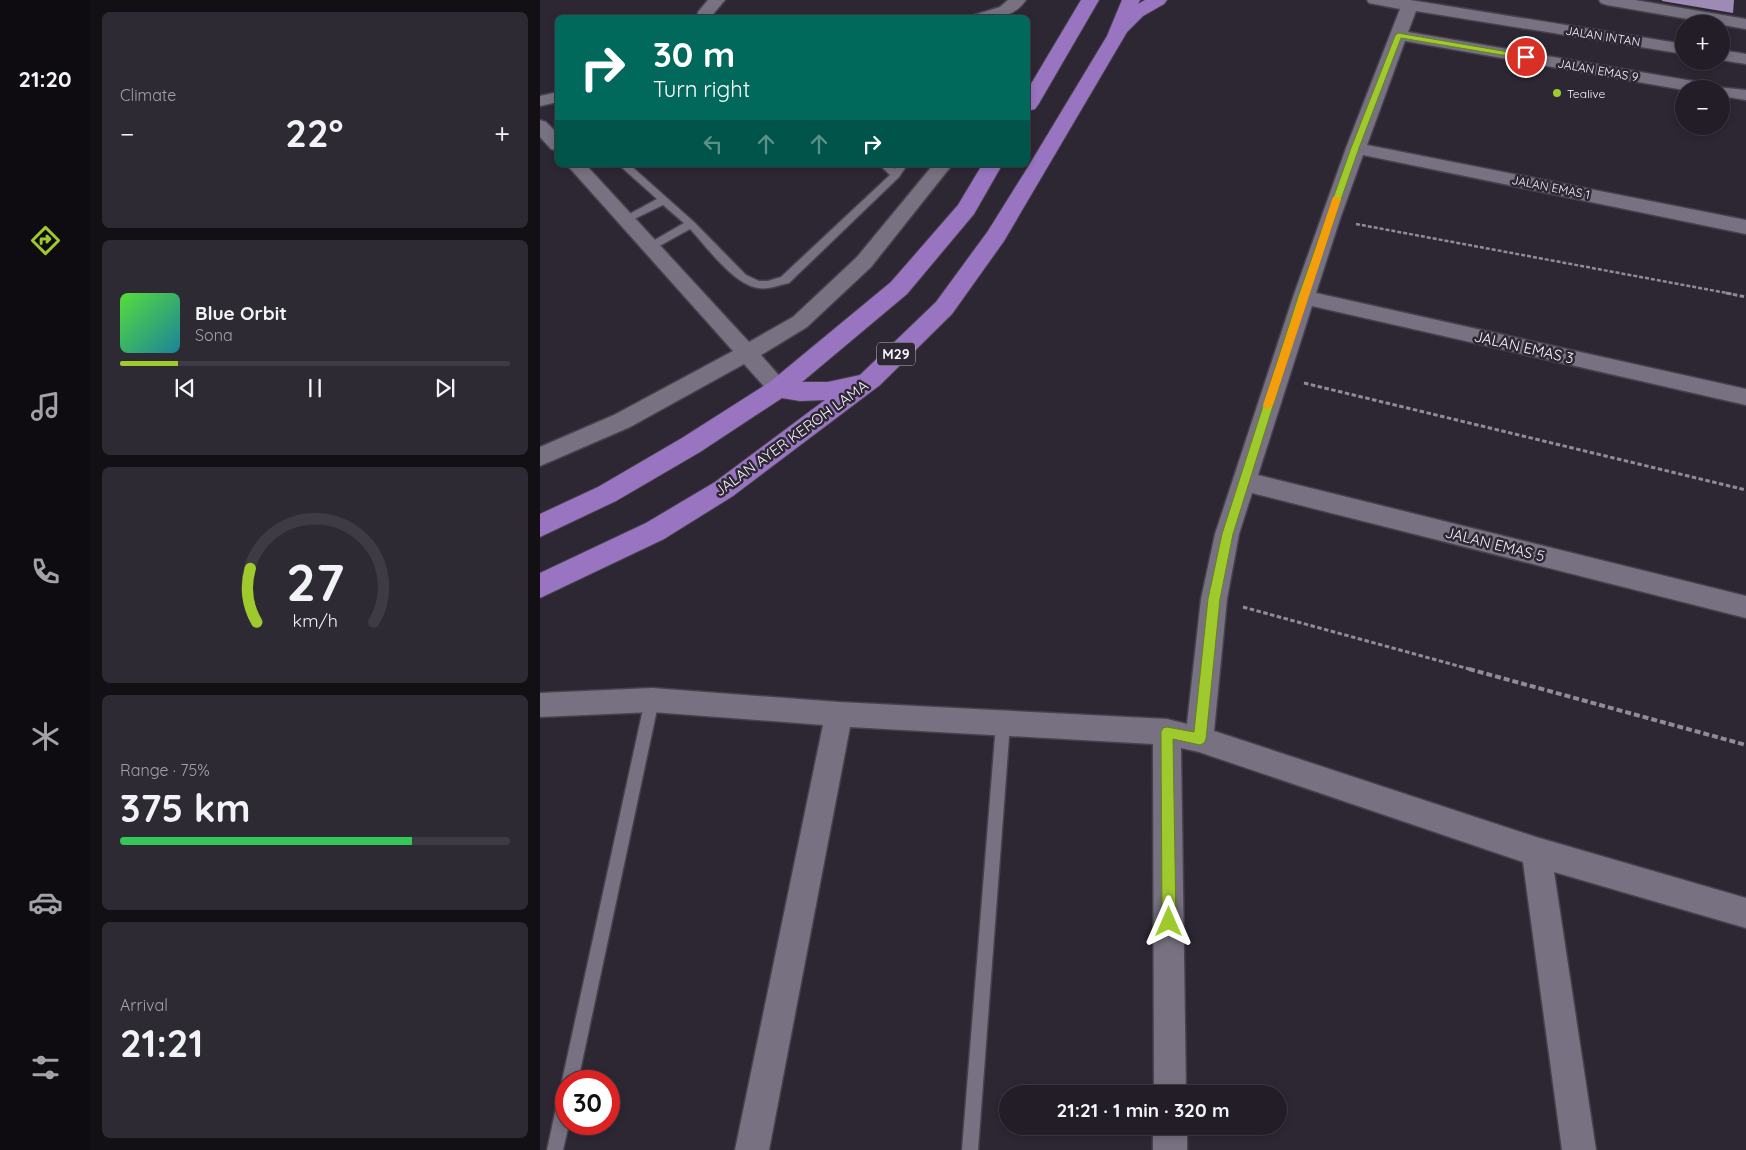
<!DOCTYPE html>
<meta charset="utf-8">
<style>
body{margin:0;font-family:Quicksand,sans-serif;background:#2e2a33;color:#f1f3f6;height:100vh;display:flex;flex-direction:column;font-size:19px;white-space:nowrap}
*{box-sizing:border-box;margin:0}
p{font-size:16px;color:#a2a2a7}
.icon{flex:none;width:28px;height:28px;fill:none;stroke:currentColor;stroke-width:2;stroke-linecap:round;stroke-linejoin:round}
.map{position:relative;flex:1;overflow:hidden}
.drawer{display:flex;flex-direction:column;gap:12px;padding:12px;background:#131015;width:450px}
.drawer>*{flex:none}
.top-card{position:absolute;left:15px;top:15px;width:475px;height:152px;border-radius:8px;box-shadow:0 2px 8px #0003,0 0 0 1px #3f3b44;background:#00695c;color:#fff;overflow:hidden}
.tools{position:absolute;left:1135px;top:15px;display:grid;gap:10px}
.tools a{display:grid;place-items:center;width:55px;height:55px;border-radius:50%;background:#221d27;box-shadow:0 2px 8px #0003,0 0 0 1px #3f3b44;font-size:25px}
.speed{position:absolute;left:15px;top:1070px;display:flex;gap:10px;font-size:25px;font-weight:700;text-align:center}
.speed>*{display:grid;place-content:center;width:65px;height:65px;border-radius:50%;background:#221d27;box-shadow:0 2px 8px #0003,0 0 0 1px #3f3b44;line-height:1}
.speed .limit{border:8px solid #d22;background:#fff;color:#111}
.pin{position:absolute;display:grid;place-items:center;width:42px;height:42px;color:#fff;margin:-21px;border:2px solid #fff;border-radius:50%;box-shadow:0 1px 5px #0007}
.me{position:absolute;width:55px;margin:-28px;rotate:0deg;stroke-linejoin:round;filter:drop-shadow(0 0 4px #0008)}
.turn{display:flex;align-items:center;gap:18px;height:105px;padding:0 15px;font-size:22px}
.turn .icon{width:65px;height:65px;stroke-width:2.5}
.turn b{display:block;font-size:35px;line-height:42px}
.lanes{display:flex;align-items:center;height:48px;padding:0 15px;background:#0003;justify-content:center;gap:25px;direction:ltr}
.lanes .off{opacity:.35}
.big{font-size:38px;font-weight:700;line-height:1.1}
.drawer .card{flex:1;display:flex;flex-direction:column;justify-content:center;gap:8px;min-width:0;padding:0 18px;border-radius:8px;background:#2e2a33}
.drawer .dial{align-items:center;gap:0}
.dial svg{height:130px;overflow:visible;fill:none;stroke:#3f3b44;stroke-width:7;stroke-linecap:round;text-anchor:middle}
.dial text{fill:#f1f3f6;stroke:none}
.song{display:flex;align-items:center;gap:15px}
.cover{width:60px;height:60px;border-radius:8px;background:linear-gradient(135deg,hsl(110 70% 55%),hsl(190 70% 35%))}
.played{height:5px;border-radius:2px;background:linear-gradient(90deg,#9fca2d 15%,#3f3b44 15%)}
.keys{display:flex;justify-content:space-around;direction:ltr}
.heat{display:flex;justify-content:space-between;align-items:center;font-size:28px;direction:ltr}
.charge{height:8px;border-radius:4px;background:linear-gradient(90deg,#34c759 75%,#3f3b44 0)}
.trip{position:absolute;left:459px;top:1085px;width:288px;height:50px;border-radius:25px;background:#221d27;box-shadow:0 2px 8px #0003,0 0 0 1px #3f3b44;font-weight:700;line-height:50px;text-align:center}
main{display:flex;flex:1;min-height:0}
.menu{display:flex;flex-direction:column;width:90px;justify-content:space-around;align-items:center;background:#0e0c10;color:#a2a2a7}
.menu .icon{width:35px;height:35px}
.menu .selected{color:#9fca2d}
.menu b{font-size:22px;color:#f1f3f6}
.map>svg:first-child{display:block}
.building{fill:#9d8ab5}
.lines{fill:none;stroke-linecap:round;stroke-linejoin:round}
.service-casing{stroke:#46424d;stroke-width:3}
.minor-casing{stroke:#46424d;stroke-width:3}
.primary-casing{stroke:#46424d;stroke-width:2}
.path-far2{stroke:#908c97;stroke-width:2.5;stroke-dasharray:4 2;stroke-linecap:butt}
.path-far1{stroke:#908c97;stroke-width:3;stroke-dasharray:4.5 2.5;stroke-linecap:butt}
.path{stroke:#908c97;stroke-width:4;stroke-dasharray:6 3;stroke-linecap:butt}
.service{fill:#777181;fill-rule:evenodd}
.minor{fill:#777181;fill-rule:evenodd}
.primary{fill:#9975c1;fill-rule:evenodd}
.route{fill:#9fca2d;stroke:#67831d}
.slow{fill:#f59e0b}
.poi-dot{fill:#9fca2d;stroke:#2d2734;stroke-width:2}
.labels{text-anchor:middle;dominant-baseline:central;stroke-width:5;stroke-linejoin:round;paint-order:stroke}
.far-street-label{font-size:12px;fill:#f6f3fc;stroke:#2d2734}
.far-poi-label{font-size:12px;fill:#f6f3fc;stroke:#2d2734;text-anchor:start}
.shield{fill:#2d2734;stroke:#bab6c0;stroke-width:1}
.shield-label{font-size:14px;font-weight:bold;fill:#f6f3fc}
.street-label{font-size:15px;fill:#f6f3fc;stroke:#2d2734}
</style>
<main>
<nav class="menu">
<b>21:20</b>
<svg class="icon selected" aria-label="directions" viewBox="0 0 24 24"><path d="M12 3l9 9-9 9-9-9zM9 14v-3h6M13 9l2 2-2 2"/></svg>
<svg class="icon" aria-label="music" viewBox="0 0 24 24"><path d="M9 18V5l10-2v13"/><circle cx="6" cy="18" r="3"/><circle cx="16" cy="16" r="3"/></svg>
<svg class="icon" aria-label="phone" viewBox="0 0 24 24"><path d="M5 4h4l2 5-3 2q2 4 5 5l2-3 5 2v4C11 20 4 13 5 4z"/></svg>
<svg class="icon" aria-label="climate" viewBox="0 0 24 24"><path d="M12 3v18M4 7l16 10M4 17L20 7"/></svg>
<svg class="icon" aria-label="car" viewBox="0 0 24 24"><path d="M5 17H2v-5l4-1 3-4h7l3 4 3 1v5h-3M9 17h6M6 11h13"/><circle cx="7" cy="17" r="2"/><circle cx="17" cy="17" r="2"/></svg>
<svg class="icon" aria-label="filters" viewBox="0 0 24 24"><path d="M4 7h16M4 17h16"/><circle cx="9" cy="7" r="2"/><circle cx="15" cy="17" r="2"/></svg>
</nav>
<section class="drawer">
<div class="card"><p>Climate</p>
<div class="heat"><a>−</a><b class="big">22°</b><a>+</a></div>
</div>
<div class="card">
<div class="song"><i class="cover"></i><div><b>Blue Orbit</b><p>Sona</p></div></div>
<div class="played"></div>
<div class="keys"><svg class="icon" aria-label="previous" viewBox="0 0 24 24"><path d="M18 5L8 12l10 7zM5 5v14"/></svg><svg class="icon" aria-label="pause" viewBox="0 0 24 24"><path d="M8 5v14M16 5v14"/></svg><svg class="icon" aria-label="next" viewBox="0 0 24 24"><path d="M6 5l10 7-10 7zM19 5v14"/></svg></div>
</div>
<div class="card dial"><svg viewBox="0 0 100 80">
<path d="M14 69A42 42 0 1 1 86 69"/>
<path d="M14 69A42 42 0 0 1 10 36" stroke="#9fca2d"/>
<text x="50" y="56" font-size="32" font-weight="700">27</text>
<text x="50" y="72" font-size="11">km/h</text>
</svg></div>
<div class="card"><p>Range · 75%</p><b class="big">375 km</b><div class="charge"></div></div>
<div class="card"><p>Arrival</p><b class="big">21:21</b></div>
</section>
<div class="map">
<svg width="1206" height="1150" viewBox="0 0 1206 1150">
<rect width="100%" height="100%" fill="#2d2734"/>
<path class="building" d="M 1122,0 L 1194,0 L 1193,13 L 1122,1 Z"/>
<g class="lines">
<g class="service-casing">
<g id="service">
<path d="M 79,165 L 90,165 L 154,222 L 206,275 L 219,281 L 228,281 L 241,277 L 350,175 L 340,165 L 351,165 L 355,169 L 357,165 L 367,165 L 359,177 L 249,283 C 239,285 228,290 218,288 C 193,284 167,247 150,229 L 114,249 L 106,249 L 106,245 L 144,223 L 123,205 L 88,222 L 82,222 L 82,218 L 117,199 Z"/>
<path d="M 112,694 L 117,696 L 119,700 L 38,1081 L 26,1081 L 26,1088 L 22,1081 L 105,700 L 107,696 Z"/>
<path d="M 463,718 L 468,720 L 470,724 L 438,1150 L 422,1150 L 456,724 L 458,720 Z"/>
<path d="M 26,1091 L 26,1124 L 29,1124 L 23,1150 L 7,1150 L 18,1099 L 20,1093 Z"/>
</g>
</g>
<g class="minor-casing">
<g id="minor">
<path d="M 168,0 L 185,0 L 174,13 L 173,18 L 157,18 L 158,12 Z"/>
<path d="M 468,0 L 486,0 C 473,19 453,18 432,18 L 434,15 L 460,7 Z"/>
<path d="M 827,0 L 870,0 L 1144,44 L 1144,54 L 876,11 L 868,32 L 1170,84 L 1177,87 L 1206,90 L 1206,100 L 1181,96 L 1181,89 L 1144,90 L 865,41 L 827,145 L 1206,220 L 1206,234 L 823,155 L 800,219 L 776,293 L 1206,389 L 1206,405 L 772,306 L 718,475 L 1206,596 L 1206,618 L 712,493 L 699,534 L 687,599 L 674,731 L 996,837 L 1206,898 L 1206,928 L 1014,872 L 1056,1150 L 1022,1150 L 983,862 L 659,752 L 641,748 L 646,1094 L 614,1094 L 613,744 L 310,727 L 229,1150 L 195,1150 L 283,725 L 112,712 L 0,717 L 0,693 L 112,688 L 299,702 L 627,719 L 647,724 L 661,599 L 675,534 L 753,297 L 806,148 L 860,9 L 829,3 Z"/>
<path d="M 1059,0 L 1095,0 L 1206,19 L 1206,29 L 1067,5 L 1061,3 Z"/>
<path d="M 1181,50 L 1206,54 L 1206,64 L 1181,60 Z"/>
<path d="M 18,92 L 18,102 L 0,106 L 0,96 Z"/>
<path d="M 0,120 L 6,122 L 18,134 L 18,151 L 11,149 L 0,137 Z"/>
<path d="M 27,165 L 46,165 L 209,342 L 253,317 L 317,257 L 393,165 L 412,165 L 331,267 L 267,327 L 221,355 L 250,388 L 247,394 L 239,396 L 231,394 L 204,364 L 90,427 L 0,466 L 0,447 L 74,415 L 193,351 Z"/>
<rect x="613" y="1126" width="34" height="24"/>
</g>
</g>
<g class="primary-casing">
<g id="primary">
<path d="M 541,0 L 559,0 L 498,105 L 495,109 L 488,111 L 488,89 Z"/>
<path d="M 582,0 L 600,0 L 598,4 L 605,0 L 627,0 L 624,4 L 603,16 L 587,32 L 464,241 L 412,314 L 340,385 L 193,496 L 124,539 L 0,598 L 0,573 L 106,523 L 175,482 L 285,400 L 260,401 L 242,398 L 160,452 L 76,501 L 0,537 L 0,514 L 58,487 L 142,438 L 230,382 L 351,282 L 418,205 L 442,165 L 462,165 L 434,214 L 367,294 L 262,382 L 288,382 L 320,375 L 396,302 L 448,231 L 488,167 L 567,36 Z"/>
</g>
</g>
<path class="path-far2" d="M 816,224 L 1192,294"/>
<g class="path-far1">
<path d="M 1186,293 L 1206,297"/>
<path d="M 764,383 L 1206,490"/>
<path d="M 703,607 L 933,670"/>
</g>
<path class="path" d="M 929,669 L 1206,745"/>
<use href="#service" class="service"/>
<use href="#minor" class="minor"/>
<use href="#primary" class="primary"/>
</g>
<path class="route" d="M 858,33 L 986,55 L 989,57 L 986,59 L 861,38 L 819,148 L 767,297 L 693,534 L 680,599 L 666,739 L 664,743 L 660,745 L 633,739 L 636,922 L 634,927 L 629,929 L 624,927 L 622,922 L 621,732 L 623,728 L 627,727 L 654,732 L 668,599 L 682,534 L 758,297 L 811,148 L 855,36 Z"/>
<path class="slow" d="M 793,197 L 800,197 L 801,199 L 733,405 L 728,409 L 724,408 L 723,405 Z"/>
<circle class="poi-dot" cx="1017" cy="93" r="5"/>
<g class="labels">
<g class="far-street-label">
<text transform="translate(1063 36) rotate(9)">JALAN INTAN</text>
<text transform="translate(1058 70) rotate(10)">JALAN EMAS 9</text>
<text transform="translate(1011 187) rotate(11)">JALAN EMAS 1</text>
</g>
<g class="far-poi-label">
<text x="1027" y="93">Tealive</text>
</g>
<rect class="shield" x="337" y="342.5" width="38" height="23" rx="4"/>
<g class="shield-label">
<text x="356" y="354">M29</text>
</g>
<g class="street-label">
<text transform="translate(984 347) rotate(13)">JALAN EMAS 3</text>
<text transform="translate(251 438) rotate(-36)">JALAN AYER KEROH LAMA</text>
<text transform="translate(955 544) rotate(14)">JALAN EMAS 5</text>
</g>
</g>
</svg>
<div class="tools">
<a>+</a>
<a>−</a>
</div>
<div class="speed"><div class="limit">30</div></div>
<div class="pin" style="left:986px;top:57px;background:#d93025"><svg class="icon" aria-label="arrive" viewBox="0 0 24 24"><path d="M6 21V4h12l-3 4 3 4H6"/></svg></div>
<svg class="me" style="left:629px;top:922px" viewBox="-20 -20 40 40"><path d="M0-17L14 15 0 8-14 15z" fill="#9fca2d" stroke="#fff" stroke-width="4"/></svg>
<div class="trip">21:21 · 1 min · 320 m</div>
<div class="top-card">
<div class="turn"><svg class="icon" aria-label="right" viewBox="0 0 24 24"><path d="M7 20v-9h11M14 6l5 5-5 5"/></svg><div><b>30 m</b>Turn right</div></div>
<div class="lanes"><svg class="icon off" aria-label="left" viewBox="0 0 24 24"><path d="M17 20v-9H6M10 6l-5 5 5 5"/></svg><svg class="icon off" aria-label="ahead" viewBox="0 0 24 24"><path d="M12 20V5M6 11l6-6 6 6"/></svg><svg class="icon off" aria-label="ahead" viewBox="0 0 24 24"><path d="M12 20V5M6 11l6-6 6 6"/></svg><svg class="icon" aria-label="right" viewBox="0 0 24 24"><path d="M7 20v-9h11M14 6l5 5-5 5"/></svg></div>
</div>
</div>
</main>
